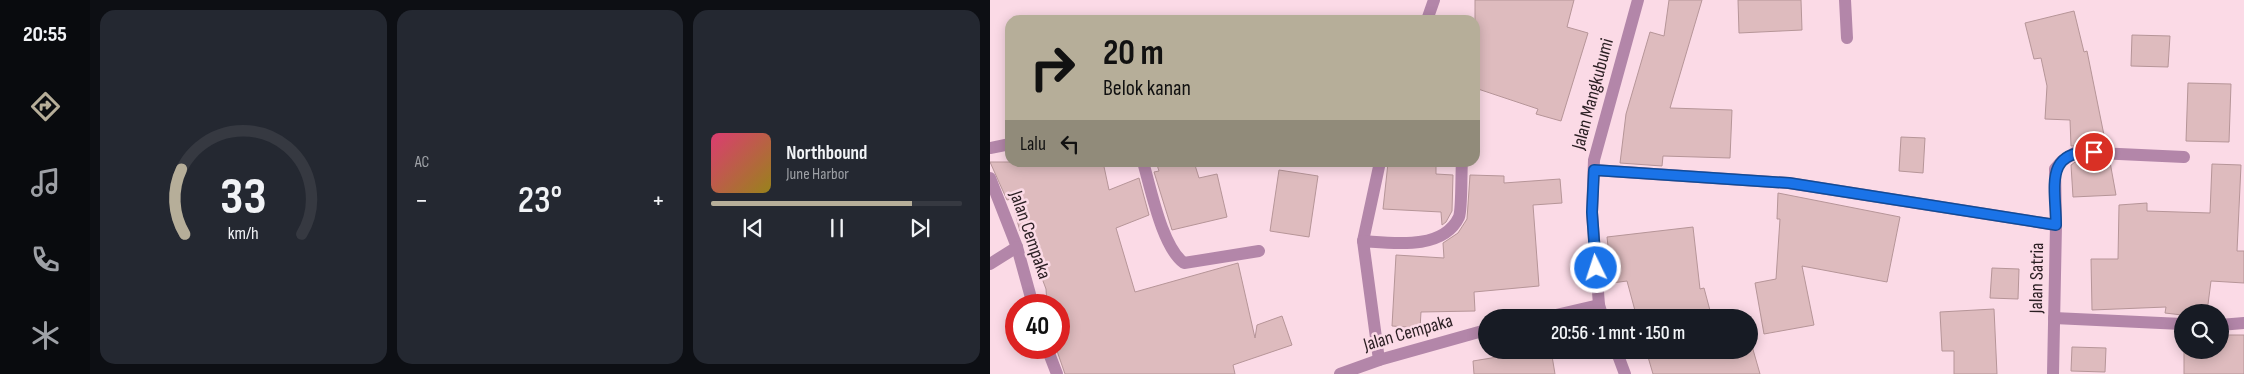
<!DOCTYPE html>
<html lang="id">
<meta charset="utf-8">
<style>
body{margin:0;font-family:"Sofia Sans Condensed",sans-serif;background:#242831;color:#f1f3f6;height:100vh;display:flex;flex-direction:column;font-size:19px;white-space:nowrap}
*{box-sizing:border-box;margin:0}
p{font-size:16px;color:#9ea1a6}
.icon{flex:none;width:28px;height:28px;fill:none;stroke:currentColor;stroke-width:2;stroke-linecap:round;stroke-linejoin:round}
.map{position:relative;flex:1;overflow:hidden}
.side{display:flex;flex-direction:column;gap:10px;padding:10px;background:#0d0f14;width:900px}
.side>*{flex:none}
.top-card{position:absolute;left:15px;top:15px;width:475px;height:152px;border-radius:15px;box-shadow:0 2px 12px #0003;background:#b6ae99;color:#111;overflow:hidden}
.buttons{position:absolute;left:1184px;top:304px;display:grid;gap:10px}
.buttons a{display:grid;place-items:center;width:55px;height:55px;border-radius:50%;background:#171b24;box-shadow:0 2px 12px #0003;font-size:25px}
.speed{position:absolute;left:15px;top:294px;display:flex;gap:10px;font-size:25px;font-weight:700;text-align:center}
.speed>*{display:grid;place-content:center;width:65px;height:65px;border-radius:50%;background:#171b24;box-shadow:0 2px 12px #0003;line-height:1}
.speed .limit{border:8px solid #d22;background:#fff;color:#111}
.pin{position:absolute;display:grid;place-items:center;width:42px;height:42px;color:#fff;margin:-21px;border:2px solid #fff;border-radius:50%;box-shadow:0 1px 5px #0007}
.me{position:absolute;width:55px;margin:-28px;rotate:356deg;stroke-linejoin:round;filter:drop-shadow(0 0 4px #0008)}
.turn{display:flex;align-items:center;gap:18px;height:105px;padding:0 15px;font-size:22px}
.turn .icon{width:65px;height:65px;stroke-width:2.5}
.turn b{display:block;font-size:35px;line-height:42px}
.then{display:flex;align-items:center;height:48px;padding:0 15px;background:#0003;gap:10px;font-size:19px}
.big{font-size:38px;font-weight:600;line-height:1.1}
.side .widget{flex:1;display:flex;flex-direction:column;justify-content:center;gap:8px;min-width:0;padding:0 18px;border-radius:15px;background:#242831}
.side .dial{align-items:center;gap:0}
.dial svg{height:130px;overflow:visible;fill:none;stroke:#363941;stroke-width:7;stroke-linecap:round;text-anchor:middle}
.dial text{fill:#f1f3f6;stroke:none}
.song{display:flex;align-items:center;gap:15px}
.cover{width:60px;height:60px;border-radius:8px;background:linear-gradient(135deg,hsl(340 70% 55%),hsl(50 70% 35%))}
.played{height:5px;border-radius:2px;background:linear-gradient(90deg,#b6ae99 80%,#363941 80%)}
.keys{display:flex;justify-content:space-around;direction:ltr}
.heat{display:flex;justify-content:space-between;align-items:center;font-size:28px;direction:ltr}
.side .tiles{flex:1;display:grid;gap:10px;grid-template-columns:repeat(3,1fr)}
.trip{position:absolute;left:488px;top:309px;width:280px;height:50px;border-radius:25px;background:#171b24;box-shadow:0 2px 12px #0003;font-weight:600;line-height:50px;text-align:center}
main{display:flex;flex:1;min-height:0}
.tab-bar{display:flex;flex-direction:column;width:90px;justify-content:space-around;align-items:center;background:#090b0e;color:#9ea1a6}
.tab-bar .icon{width:35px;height:35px}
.tab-bar .selected{color:#b6ae99}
.tab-bar b{font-size:22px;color:#f1f3f6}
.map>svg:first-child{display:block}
.building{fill:#debbbe;stroke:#b69598}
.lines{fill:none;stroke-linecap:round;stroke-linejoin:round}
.minor{stroke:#b386a9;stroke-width:12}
.tertiary{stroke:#b386a9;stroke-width:12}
.route-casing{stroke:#114b97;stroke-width:12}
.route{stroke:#1a73e8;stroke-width:9}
.labels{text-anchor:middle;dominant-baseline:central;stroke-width:5;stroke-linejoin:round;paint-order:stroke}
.street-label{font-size:19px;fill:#2a1e22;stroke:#fbdae6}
</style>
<main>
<nav class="tab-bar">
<b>20:55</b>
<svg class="icon selected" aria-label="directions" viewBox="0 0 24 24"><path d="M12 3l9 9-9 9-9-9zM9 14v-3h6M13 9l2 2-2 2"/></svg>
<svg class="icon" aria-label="music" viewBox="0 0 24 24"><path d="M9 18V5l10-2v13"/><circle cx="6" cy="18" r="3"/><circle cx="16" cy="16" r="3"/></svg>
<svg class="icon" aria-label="phone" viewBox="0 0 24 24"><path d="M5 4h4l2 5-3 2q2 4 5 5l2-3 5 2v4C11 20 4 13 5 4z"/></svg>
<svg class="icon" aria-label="climate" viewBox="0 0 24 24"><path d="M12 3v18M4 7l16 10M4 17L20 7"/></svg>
</nav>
<section class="side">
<div class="tiles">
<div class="widget dial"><svg viewBox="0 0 100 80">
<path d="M14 69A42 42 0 1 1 86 69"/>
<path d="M14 69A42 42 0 0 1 12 29" stroke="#b6ae99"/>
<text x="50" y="56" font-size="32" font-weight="700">33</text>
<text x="50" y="72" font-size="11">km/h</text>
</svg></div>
<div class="widget"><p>AC</p>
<div class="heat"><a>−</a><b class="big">23°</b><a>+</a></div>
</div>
<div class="widget">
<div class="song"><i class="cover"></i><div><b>Northbound</b><p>June Harbor</p></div></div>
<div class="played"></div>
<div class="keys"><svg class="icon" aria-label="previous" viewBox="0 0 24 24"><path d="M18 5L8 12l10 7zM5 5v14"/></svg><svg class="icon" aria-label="pause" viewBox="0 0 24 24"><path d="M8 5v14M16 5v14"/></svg><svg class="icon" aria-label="next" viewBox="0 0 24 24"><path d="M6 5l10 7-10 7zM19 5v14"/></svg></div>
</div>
</div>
</section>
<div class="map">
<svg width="1254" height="374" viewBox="0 0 1254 374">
<rect width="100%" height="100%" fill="#fbdae6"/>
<g class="building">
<path d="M 485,0 L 584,0 L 577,27 L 598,33 L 571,121 L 546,114 L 548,109 L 485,88 Z"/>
<path d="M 679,0 L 712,0 L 680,108 L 742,110 L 740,158 L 673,156 L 672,166 L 630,163 L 636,114 L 660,32 L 674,36 Z"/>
<path d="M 748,0 L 811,0 L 812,30 L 749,33 Z"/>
<path d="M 1084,11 L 1094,52 L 1097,51 L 1116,145 L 1081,146 L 1080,120 L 1055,119 L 1057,86 L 1051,58 L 1044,59 L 1035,23 Z"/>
<path d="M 1142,35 L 1180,36 L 1178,67 L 1141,66 Z"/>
<path d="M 1198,83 L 1241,84 L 1239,142 L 1196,141 Z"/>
<path d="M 911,137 L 935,138 L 933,173 L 909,171 Z"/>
<path d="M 1088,160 L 1120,162 L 1126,195 L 1083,197 L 1081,165 Z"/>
<path d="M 0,162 L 113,162 L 119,190 L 149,178 L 159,215 L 126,228 L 145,292 L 248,263 L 265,338 L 267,325 L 292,316 L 302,345 L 243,365 L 245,374 L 75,374 L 66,348 L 69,348 L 69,305 L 57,305 L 56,289 L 34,230 L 30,231 L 21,199 L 17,200 Z"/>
<path d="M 166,162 L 204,162 L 209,178 L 227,174 L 237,217 L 182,230 L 164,172 L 169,171 Z"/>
<path d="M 398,163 L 446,166 L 446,174 L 463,175 L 462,211 L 456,222 L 452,225 L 451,212 L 393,209 Z"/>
<path d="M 1222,164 L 1251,165 L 1247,251 L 1254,251 L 1254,283 L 1221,281 L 1217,312 L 1192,312 L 1192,315 L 1175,313 L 1176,307 L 1102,310 L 1101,259 L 1128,259 L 1129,205 L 1157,203 L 1157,211 L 1220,213 Z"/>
<path d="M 289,170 L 328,176 L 319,237 L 280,231 Z"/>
<path d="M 480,175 L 514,176 L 514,183 L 570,179 L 572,203 L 543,205 L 549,286 L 484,292 L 485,311 L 431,312 L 430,328 L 402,326 L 406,255 L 454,258 L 453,243 L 468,233 L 477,219 Z"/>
<path d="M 788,193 L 910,217 L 897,282 L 812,266 L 824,325 L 774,334 L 765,283 L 786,279 L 790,219 L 787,219 Z"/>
<path d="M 703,227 L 710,289 L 714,288 L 722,318 L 647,318 L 637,281 L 622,283 L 617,237 Z"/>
<path d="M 1002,268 L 1029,269 L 1028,299 L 1000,298 Z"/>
<path d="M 1004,309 L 1007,374 L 964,374 L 964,351 L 952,351 L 950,312 Z"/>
<path d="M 1230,335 L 1254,335 L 1254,374 L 1194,374 L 1194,350 L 1230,350 Z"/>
<path d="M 762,346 L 770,374 L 663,374 L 656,350 L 731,350 L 733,355 L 748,350 L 759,350 L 759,347 Z"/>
<path d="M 1082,347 L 1116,348 L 1115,372 L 1081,371 Z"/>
<path d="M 550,350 L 561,350 L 565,374 L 484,374 L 483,361 Z"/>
</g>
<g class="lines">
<g class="minor">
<path d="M 855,0 L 857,38"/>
<path d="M 437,20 L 444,0"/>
<path d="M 0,148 L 20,144"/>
<path d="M 153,162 C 161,189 172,247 194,263 L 269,251"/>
<path d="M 604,170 L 799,183 L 1066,225"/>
<path d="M 0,178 L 27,247 L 43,305"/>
<path d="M 373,241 L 390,162"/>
<path d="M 0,264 L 27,247"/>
<path d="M 553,318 L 609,305"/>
<path d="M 1064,318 L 1192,324"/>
<path d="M 1230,325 L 1254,323"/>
<path d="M 57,348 L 67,374"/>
<path d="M 389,360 L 373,241 C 402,243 453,251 469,217 C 472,209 471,173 472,162"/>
<path d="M 350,374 L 389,360 L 496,330"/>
<path d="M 1063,374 L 1066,225 L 1065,169 L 1072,161 L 1086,152 L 1194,157"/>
</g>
<g class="tertiary">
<path d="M 613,318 L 609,305 L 602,213 L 604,160 L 648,0"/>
<path d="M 626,350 L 635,374"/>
</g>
</g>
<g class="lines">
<g class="route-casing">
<path id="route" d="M 606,268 L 602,212 L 604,170 L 799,183 L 1066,225 C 1066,188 1053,150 1104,152"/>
</g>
<use href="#route" class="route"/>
</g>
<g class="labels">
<g class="street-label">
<text transform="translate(603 94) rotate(-75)">Jalan Mangkubumi</text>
<text transform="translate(40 235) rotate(71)">Jalan Cempaka</text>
<text transform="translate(1047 278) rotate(-89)">Jalan Satria</text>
<text transform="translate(418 333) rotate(-16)">Jalan Cempaka</text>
</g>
</g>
</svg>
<div class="buttons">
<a><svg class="icon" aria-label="search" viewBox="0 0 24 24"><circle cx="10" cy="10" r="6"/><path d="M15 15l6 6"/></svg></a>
</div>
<div class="speed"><div class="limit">40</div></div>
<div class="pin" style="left:1104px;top:152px;background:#d93025"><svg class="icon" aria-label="arrive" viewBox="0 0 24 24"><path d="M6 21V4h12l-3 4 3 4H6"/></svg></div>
<svg class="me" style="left:606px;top:268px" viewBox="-20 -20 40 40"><circle r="17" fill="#1a73e8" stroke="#fff" stroke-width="3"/><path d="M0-11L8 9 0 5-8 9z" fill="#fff"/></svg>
<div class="trip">20:56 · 1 mnt · 150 m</div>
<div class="top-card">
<div class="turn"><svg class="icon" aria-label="right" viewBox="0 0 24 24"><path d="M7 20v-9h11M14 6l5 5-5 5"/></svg><div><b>20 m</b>Belok kanan</div></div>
<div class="then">Lalu<svg class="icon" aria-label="left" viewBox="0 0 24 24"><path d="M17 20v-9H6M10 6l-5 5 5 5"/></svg></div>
</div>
</div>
</main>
